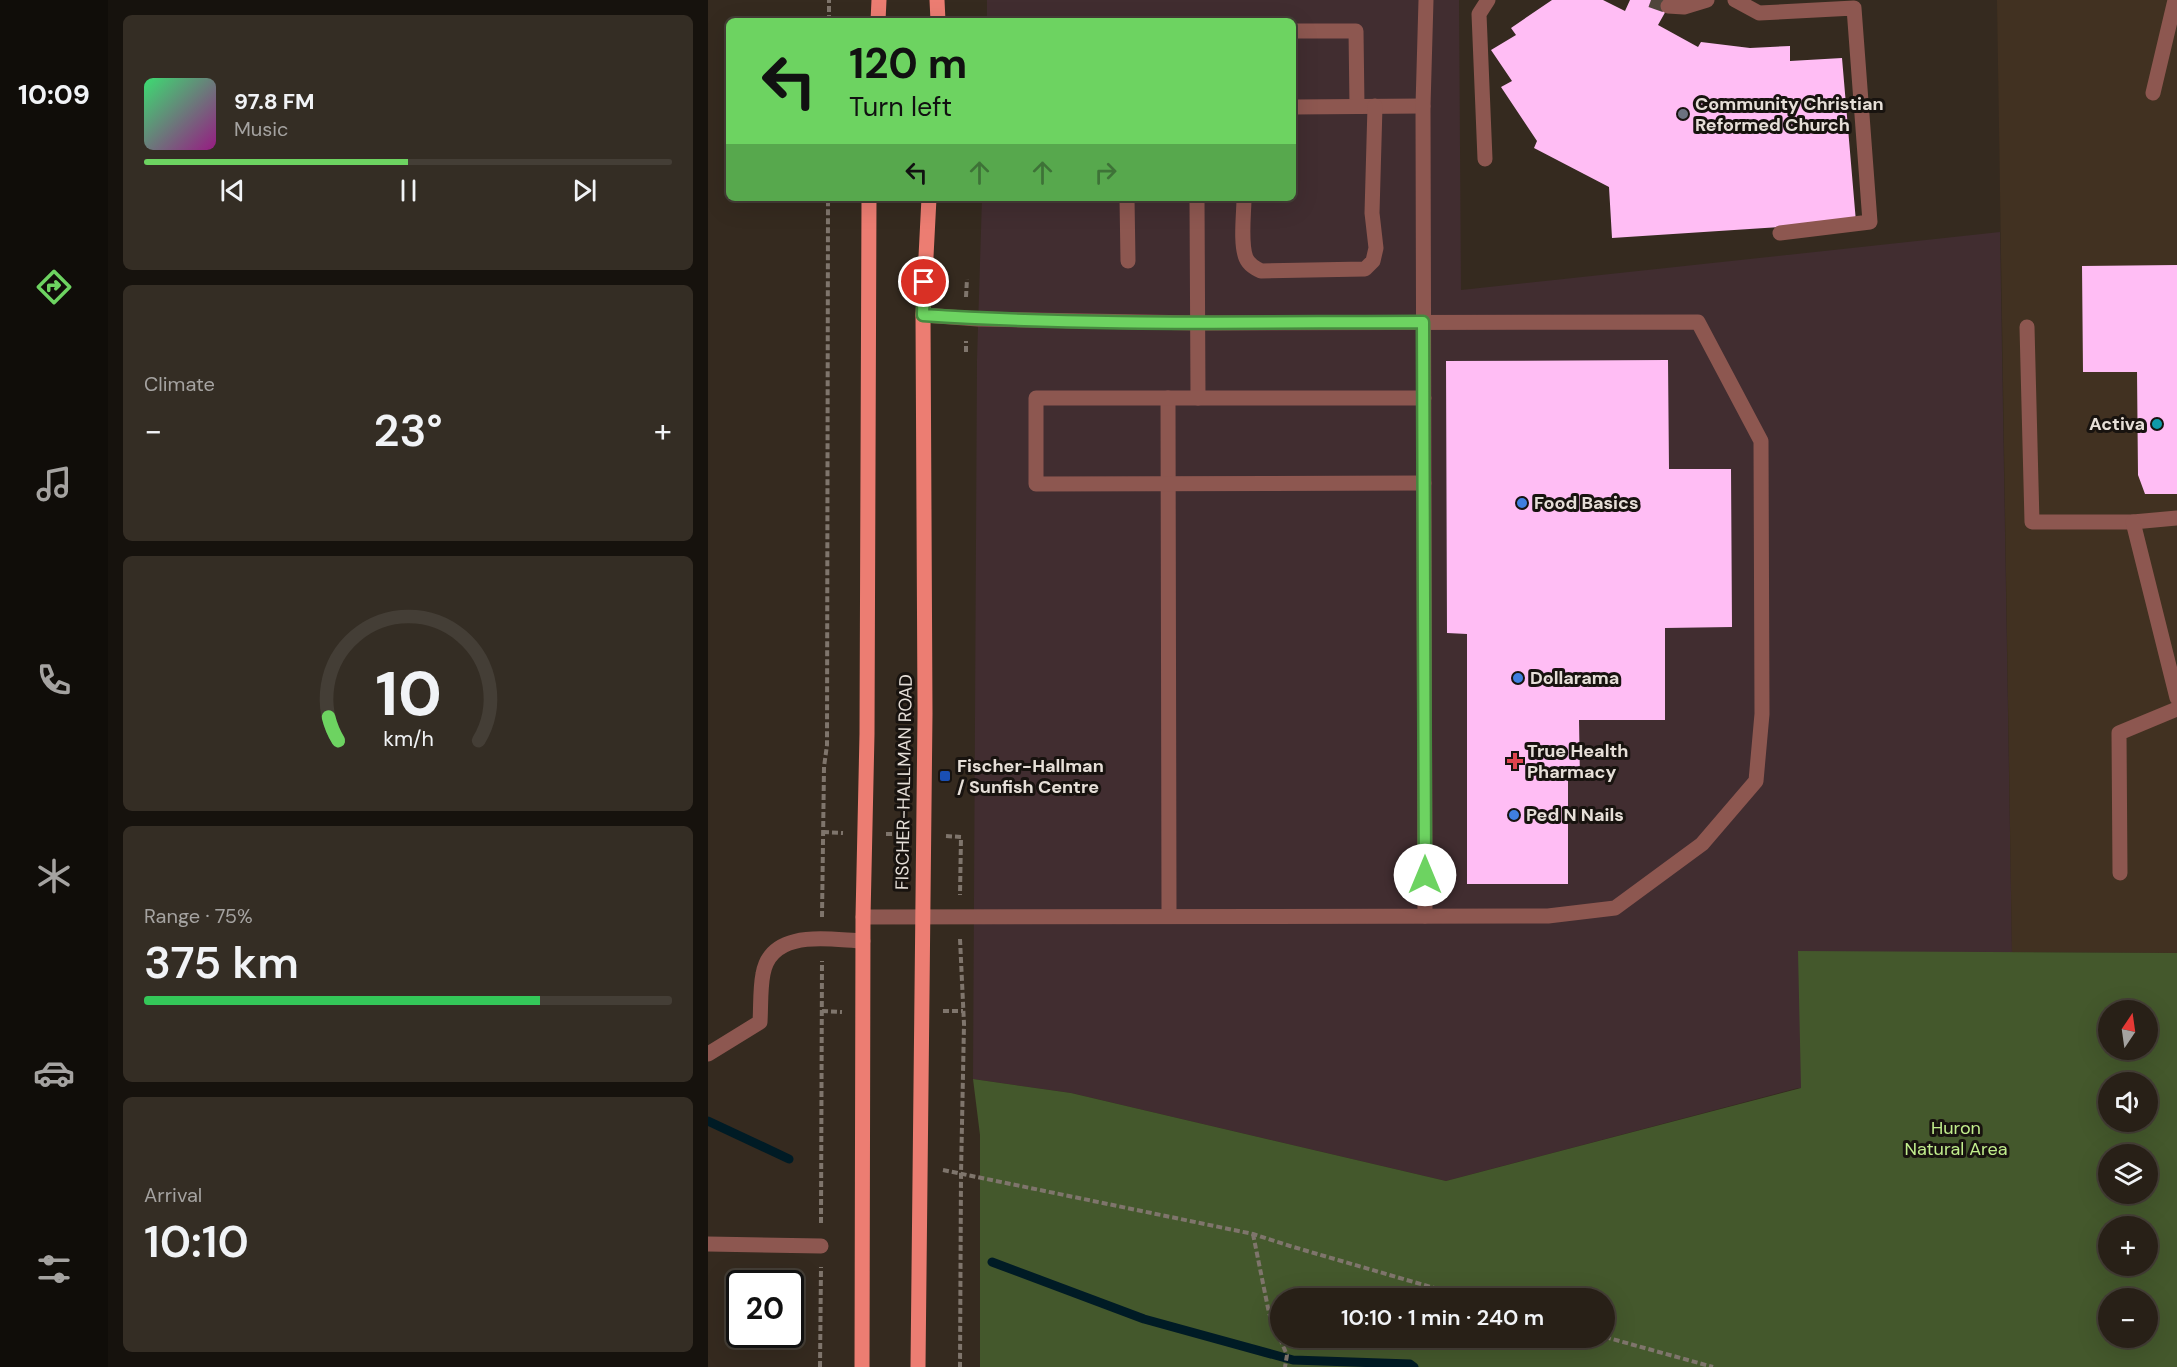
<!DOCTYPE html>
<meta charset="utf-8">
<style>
body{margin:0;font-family:"DM Sans",sans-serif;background:#342d24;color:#f1f3f6;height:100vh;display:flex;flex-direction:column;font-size:22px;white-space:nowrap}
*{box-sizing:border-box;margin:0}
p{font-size:20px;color:#a5a3a1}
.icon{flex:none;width:33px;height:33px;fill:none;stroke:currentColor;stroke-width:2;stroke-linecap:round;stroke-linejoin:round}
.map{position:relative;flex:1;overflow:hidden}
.drawer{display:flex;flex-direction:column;gap:15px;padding:15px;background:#16120d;width:600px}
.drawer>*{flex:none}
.hud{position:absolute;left:18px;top:18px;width:570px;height:183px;border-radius:9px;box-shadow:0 6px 24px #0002,0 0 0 2px #443e36;background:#6dd361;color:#111;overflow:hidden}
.needle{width:39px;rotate:13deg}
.controls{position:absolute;left:1390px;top:1000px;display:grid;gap:12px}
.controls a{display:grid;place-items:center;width:60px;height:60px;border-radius:50%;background:#282017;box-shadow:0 6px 24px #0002,0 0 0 2px #443e36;font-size:30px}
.speed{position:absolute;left:18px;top:1270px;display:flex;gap:12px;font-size:30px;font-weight:700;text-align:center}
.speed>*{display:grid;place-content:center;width:78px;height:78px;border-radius:50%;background:#282017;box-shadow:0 6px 24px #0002,0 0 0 2px #443e36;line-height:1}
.speed .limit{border:3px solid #111;border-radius:9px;background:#fff;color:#111}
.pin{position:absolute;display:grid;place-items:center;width:51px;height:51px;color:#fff;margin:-26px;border:3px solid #fff;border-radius:50%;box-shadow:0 2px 6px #0007}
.me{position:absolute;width:66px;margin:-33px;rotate:0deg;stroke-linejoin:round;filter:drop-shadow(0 0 4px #0008)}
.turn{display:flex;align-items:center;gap:21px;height:126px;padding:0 24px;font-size:27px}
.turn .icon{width:78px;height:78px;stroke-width:2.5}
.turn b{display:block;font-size:42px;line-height:51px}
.lanes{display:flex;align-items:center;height:57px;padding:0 24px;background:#0003;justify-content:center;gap:30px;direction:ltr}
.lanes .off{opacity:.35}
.big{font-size:45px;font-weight:600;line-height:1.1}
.drawer .tile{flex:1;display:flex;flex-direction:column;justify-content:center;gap:9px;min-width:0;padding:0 21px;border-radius:9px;background:#342d24}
.drawer .dial{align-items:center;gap:0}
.dial svg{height:156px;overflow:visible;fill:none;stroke:#443e36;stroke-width:7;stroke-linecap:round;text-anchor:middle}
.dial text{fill:#f1f3f6;stroke:none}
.song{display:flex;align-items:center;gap:18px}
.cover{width:72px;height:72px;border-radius:9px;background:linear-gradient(135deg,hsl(140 70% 55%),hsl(310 70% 35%))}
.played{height:6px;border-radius:3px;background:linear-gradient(90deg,#6dd361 50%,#443e36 50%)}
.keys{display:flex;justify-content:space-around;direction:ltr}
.heat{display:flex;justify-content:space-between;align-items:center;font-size:33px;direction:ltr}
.charge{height:9px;border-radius:4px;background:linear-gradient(90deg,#34c759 75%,#443e36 0)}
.trip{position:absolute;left:562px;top:1288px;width:345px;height:60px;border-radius:30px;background:#282017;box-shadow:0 6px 24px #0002,0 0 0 2px #443e36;font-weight:600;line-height:60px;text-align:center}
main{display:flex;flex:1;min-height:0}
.dock{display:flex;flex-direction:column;width:108px;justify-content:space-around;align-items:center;background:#100d09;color:#a5a3a1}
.dock .icon{width:42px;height:42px}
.dock .on{color:#6dd361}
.dock b{font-size:27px;color:#f1f3f6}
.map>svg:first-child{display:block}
.commercial{fill:#412d30}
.built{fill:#413121}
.green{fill:#44582c;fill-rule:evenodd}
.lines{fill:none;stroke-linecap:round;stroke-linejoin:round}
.stream{stroke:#001b25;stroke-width:9}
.building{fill:#ffbdf4}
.minor-tunnel{stroke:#50453b;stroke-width:15;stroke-dasharray:15 8;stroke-linecap:butt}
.path{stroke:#7f756c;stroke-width:4;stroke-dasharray:6 3;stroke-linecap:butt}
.minor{stroke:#8d5750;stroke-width:15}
.major{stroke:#ec7d72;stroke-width:15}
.route-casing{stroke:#47893f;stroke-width:15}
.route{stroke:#6dd361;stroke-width:10}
.worship-dot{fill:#6b7280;stroke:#18130f;stroke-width:2}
.culture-dot{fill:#0f9aa8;stroke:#18130f;stroke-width:2}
.shop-dot{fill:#3f7fe0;stroke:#18130f;stroke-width:2}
.health-dot{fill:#e0444e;stroke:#18130f;stroke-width:2}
.transit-dot{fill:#1a4fb4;stroke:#18130f;stroke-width:2}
.labels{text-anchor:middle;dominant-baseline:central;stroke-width:6;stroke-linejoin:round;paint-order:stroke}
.poi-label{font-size:18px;font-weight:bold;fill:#e6dfd8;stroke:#18130f;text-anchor:start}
.street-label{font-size:18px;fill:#e6dfd8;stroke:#18130f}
.park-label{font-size:18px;fill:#c2ee8d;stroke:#18130f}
</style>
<main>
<nav class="dock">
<b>10:09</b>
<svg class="icon on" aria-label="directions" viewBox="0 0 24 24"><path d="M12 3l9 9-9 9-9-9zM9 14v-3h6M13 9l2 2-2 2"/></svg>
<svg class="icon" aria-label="music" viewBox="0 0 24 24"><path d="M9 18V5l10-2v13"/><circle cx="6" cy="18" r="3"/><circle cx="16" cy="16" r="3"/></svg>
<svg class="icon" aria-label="phone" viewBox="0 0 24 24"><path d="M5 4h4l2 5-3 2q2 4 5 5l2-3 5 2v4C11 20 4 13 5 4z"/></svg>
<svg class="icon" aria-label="climate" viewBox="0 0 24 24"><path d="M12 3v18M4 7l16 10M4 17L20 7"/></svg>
<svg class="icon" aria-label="car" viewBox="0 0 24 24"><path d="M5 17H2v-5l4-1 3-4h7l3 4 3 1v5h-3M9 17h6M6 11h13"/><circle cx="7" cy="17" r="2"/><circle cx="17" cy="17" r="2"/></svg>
<svg class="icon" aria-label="filters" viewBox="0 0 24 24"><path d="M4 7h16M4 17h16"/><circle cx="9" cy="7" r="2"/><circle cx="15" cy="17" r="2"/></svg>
</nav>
<section class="drawer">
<div class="tile">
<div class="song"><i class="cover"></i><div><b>97.8 FM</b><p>Music</p></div></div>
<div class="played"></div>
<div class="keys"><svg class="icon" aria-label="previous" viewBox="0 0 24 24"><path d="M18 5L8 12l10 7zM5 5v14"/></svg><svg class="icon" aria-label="pause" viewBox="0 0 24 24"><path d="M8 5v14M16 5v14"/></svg><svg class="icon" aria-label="next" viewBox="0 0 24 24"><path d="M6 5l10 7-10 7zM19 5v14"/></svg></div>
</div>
<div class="tile"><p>Climate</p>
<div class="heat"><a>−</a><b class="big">23°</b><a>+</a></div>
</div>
<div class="tile dial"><svg viewBox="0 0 100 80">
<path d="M14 69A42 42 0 1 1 86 69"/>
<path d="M14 69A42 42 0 0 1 9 57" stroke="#6dd361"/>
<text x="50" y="56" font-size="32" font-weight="700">10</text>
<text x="50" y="72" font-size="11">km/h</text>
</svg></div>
<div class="tile"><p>Range · 75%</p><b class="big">375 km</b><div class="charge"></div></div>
<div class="tile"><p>Arrival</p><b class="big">10:10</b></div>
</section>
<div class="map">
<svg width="1469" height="1367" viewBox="0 0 1469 1367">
<rect width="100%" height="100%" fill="#352a1f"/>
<path class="commercial" d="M 279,0 L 751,0 L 753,290 L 1292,232 L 1304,952 L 1231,988 L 1230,1125 L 1090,1088 L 738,1181 L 363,1093 L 265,1079 L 269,360 L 274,198 L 585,198 L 585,21 L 279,21 Z"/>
<path class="built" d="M 1289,0 L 1469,0 L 1469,953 L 1304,952 Z"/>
<path class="green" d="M 1090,951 L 1469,953 L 1469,1367 L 272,1367 L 272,1135 L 265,1079 L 363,1093 L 738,1181 L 1093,1088 ZM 1401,1011 L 1440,1011 L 1440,1050 L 1401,1050 ZM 1401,1083 L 1440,1083 L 1440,1122 L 1401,1122 ZM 1401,1155 L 1440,1155 L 1440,1194 L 1401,1194 ZM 1401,1227 L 1440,1227 L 1440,1266 L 1401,1266 ZM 573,1299 L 897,1299 L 897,1338 L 573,1338 ZM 1401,1299 L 1440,1299 L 1440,1338 L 1401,1338 Z"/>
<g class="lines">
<g class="stream">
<path d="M 0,1121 L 81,1159"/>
<path d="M 284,1262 L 436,1319 L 585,1360 L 702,1364 L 706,1367"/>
</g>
</g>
<g class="building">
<path d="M 844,0 L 895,0 L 917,11 L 922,0 L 964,0 L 950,25 L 990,47 L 993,42 L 1042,48 L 1082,46 L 1082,61 L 1134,58 L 1148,222 L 904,238 L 901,187 L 826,148 L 829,141 L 793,87 L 804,81 L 783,50 L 808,35 L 803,28 Z"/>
<path d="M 1469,265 L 1469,494 L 1437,494 L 1430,475 L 1429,372 L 1375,372 L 1374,266 Z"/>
<path d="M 960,360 L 961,469 L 1023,469 L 1024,627 L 957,628 L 957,720 L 871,720 L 872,779 L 860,779 L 860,884 L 759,884 L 759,634 L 739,633 L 738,361 Z"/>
</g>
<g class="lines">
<path class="minor-tunnel" d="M 943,0 L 960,6"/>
<g class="path">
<path d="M 121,21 L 121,0"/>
<path d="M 258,297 L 259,279"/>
<path d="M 258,352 L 258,341"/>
<path d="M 115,832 L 135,833"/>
<path d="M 178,834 L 195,834"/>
<path d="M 238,836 L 253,837 L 252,895"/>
<path d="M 114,917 L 116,767 L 119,745 L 120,198"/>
<path d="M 252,939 L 256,1024 L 253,1174 L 252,1367"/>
<path d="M 114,1011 L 134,1012"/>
<path d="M 235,1011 L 255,1011"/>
<path d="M 235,1170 L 545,1234 L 582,1246 L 764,1299"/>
<path d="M 113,1223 L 114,961"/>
<path d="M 545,1234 L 561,1313 L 579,1355 L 577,1367"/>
<path d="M 897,1337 L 1005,1367"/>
<path d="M 112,1367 L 113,1267"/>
</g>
<g class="minor">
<path d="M 1027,0 L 1051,13 L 1146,8 L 1162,222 L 1072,233"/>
<path d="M 960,6 L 976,7 L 999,0"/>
<path d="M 585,31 L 648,31 L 649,106"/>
<path d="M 1445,93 L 1467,0"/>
<path d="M 585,107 L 715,106"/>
<path d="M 777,159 L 771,14 L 780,0"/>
<path d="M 419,198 L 420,261"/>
<path d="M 489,198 L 490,398"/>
<path d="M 536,198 C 536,214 532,243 538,258 C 541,265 547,268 553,271 L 657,269 L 665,261 L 668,248 L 664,213 L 667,106"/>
<path d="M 1319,327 L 1324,522 L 1425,522 L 1469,518"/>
<path d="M 460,398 L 461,916"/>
<path d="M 716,398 L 328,398 L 328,484 L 716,483"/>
<path d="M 1425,522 L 1469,698"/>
<path d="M 1412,873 L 1411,733 L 1469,709"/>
<path d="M 717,916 L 715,106 L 718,0"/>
<path d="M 155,917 L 840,916 L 907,908 L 994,844 L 1048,781 L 1054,714 L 1053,441 L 990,322 L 490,323 L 270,319 L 215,315"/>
<path d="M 0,1054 L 52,1022 C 53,1006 52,989 55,974 C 63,928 121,940 155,941"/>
<path d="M 0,1244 L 113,1246"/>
</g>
<g class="major">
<path d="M 229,0 L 230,21"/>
<path d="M 170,21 L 171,0"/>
<path d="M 154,1367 L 155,917 L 159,734 L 161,198"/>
<path d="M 210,1367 L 217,713 L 215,315 L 221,198"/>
</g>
</g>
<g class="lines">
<g class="route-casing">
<path id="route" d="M 216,282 L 215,315 C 381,326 549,322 715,322 L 717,875"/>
</g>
<use href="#route" class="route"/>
</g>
<circle class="worship-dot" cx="975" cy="114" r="6"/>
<circle class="culture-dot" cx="1449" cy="424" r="6"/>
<g class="shop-dot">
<circle cx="814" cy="503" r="6"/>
<circle cx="810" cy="678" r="6"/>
<circle cx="806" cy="815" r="6"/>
</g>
<path class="health-dot" d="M804 752h6v6h6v6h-6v6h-6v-6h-6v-6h6z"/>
<rect class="transit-dot" x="231" y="770" width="12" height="12" rx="3"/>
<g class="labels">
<g class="poi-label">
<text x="987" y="104">Community Christian<tspan x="987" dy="21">Reformed Church</tspan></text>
<text x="1437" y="424" text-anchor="end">Activa</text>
<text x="826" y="503">Food Basics</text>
<text x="822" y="678">Dollarama</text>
<text x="819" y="751">True Health<tspan x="819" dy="21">Pharmacy</tspan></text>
<text x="249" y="766">Fischer-Hallman<tspan x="249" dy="21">/ Sunfish Centre</tspan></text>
<text x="818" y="815">Ped N Nails</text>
</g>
<g class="street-label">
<text transform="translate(196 782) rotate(-89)">FISCHER-HALLMAN ROAD</text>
</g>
<g class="park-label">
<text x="1248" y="1128">Huron<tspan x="1248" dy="21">Natural Area</tspan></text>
</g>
</g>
</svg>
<div class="controls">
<a><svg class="needle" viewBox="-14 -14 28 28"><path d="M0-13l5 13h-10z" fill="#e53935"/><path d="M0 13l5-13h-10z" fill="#a5a3a1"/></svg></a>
<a><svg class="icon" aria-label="sound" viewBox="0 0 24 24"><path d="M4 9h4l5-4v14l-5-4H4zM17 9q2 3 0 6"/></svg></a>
<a><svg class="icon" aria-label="layers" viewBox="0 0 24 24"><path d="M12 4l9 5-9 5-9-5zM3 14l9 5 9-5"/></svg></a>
<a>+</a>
<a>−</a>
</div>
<div class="speed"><div class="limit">20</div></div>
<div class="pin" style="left:216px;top:282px;background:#d93025"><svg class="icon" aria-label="arrive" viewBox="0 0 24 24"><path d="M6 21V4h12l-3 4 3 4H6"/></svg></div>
<svg class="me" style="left:717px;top:875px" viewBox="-20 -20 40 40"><circle r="19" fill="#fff"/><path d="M0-13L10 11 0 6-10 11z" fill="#6dd361"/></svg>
<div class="trip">10:10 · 1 min · 240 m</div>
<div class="hud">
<div class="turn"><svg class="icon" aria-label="left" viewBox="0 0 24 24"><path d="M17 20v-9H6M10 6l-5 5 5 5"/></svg><div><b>120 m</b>Turn left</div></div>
<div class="lanes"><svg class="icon" aria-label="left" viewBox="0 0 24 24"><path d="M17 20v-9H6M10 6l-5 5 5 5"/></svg><svg class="icon off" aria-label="ahead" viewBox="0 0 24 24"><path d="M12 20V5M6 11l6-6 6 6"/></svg><svg class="icon off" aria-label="ahead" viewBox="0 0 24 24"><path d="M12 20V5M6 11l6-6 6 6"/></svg><svg class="icon off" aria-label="right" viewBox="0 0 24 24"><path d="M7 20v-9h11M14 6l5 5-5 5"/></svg></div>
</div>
</div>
</main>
